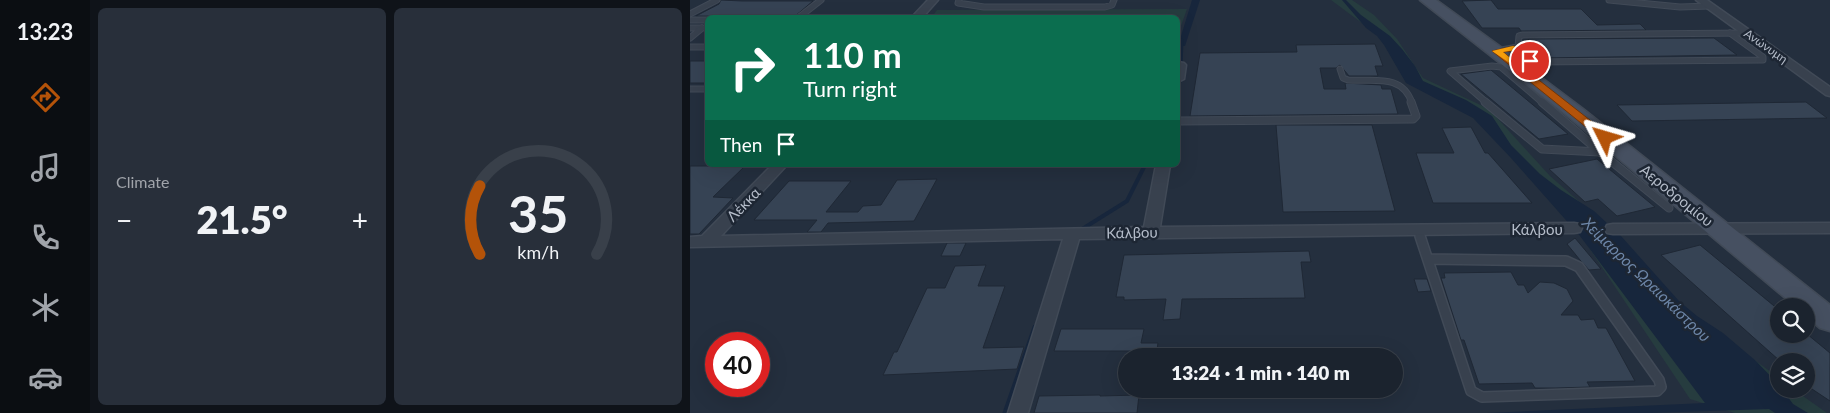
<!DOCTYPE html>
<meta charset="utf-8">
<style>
body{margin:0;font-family:Lato,sans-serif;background:#282f3a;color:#f1f3f6;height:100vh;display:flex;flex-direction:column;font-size:19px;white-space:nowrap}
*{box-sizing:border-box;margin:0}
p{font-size:16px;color:#a0a4aa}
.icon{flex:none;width:28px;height:28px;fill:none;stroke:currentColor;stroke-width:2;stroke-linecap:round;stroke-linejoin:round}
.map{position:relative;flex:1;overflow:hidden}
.side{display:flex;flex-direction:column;gap:8px;padding:8px;background:#0f1319;width:600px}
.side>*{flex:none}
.top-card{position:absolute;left:15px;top:15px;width:475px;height:152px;border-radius:8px;box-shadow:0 5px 20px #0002,0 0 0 1px #39404a;background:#0b6e4f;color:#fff;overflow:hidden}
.fabs{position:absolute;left:1080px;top:298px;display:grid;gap:10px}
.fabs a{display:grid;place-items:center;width:45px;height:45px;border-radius:50%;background:#1b232e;box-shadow:0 5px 20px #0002,0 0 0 1px #39404a;font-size:25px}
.speed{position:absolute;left:15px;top:332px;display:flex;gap:10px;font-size:25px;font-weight:700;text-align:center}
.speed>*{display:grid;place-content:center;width:65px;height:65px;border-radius:50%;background:#1b232e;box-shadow:0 5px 20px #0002,0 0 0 1px #39404a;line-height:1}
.speed .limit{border:8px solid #d22;background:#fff;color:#111}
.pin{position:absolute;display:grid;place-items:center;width:42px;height:42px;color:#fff;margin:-21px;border:2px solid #fff;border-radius:50%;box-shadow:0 1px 5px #0007}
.me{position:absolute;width:55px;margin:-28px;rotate:310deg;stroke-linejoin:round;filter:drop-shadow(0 0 4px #0008)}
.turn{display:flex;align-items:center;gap:18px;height:105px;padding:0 15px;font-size:22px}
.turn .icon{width:65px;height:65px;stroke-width:2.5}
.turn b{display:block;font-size:35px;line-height:42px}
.then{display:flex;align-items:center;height:48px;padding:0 15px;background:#0003;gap:10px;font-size:19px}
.big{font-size:38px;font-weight:800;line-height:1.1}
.side .tile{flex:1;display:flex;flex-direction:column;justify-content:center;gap:8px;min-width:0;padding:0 18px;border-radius:8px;background:#282f3a}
.side .dial{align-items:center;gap:0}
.dial svg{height:130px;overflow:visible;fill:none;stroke:#39404a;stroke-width:7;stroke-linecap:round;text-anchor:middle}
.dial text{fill:#f1f3f6;stroke:none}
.heat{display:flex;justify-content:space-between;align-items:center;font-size:28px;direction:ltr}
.side .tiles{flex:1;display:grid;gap:8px;grid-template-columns:repeat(2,1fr)}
.trip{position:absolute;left:428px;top:348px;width:285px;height:50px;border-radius:25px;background:#1b232e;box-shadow:0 5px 20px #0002,0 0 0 1px #39404a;font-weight:800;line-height:50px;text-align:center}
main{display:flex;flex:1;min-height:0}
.menu{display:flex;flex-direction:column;width:90px;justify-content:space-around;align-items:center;background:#0b0e12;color:#a0a4aa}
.menu .icon{width:35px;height:35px}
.menu .on{color:#b45309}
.menu b{font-size:22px;color:#f1f3f6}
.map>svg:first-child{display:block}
.green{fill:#263c3f}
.water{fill:#17263c}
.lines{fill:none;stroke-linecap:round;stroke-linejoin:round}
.stream-far2{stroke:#17263c;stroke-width:3}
.stream-far1{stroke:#17263c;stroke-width:4}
.stream{stroke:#17263c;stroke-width:5}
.building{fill:#364354;stroke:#1f2835}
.lane-far2-casing{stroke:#414a57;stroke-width:7}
.lane-far1-casing{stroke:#414a57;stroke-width:9}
.lane-casing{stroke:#414a57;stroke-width:12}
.street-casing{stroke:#414a57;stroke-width:3}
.secondary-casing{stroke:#414a57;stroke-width:3}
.lane-far2{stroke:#38414e;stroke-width:5}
.lane-far1{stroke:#38414e;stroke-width:7}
.lane{stroke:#38414e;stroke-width:9}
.street{fill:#38414e;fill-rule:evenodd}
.secondary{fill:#465061;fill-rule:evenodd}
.route{fill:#b45309;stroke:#753606}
.slow{fill:#f59e0b}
.labels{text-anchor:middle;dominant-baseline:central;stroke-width:5;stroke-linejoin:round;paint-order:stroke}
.far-street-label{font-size:12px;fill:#b4bcc9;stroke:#1d2633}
.street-label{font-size:15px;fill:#b4bcc9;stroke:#1d2633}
.water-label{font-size:16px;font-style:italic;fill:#6d86a8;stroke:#1d2633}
</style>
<main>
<nav class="menu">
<b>13:23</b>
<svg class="icon on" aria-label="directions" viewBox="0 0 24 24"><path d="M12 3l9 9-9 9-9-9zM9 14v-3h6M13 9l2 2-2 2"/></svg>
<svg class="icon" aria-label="music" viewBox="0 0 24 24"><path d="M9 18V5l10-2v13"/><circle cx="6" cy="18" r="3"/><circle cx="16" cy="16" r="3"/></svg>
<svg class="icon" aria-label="phone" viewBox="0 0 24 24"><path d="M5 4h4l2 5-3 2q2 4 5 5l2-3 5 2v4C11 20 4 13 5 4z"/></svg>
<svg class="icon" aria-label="climate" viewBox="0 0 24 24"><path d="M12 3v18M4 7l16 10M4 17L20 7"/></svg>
<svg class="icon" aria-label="car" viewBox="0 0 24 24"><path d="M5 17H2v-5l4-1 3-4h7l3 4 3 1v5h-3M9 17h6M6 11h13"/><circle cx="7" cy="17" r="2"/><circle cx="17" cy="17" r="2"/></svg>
</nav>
<section class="side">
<div class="tiles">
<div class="tile"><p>Climate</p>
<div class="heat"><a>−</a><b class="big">21.5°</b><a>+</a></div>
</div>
<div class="tile dial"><svg viewBox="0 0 100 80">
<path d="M14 69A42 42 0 1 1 86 69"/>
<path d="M14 69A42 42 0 0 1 14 27" stroke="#b45309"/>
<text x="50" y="56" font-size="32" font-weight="700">35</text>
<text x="50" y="72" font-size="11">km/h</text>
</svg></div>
</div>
</section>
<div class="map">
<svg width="1140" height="413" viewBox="0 0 1140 413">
<rect width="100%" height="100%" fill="#242f3e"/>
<g class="green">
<path d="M 641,0 L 662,0 L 684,15 L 707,39 L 733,78 L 799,109 L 860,176 L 923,231 L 983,300 L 1089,378 L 1089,389 L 1103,389 L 1137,413 L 1045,413 L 1000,399 L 889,233 L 784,116 L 714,78 L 692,38 Z"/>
<path d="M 497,9 L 488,34 L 488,18 L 241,18 L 247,10 Z"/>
</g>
<g class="water">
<path d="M 502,0 L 510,0 L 495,46 L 488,46 Z"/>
<path d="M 652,0 L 656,0 L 671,15 L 700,36 L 712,49 L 725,66 L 733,81 L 776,100 L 802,116 L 821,145 L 850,174 L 871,190 L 904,211 L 931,236 L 989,301 L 1007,316 L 1033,333 L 1066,361 L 1089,385 L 1089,389 L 1092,389 L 1103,404 L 1118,413 L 1085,413 L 1079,409 L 961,413 L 797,413 L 1015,403 L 890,236 L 821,158 L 783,118 L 716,83 L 694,45 L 687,36 L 676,28 Z"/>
</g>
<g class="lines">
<g class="stream-far2">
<path d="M 491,67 L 492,40"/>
<path d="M 488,91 L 491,75"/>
</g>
<path class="stream-far1" d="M 389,231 L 437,201 L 455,165"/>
<path class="stream" d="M 315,413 L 345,327"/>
</g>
<g class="building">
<path d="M 31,0 L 52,1 L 123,1 L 104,17 L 6,16 L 29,4 Z"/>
<path d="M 801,0 L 808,9 L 891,9 L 907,25 L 950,24 L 956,30 L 831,31 L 829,28 L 792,28 L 772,1 Z"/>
<path d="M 1024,38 L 1047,55 L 852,58 L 838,39 Z"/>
<path d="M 685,44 L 693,66 L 685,66 L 688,76 L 659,76 L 650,65 L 646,68 L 630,68 L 634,89 L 656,89 L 655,83 L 691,85 L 692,89 L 701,89 L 708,114 L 500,116 L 510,53 L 607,52 L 606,45 Z"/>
<rect x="0" y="61" width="18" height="22"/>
<path d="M 801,70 L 878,134 L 849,139 L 771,74 Z"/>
<path d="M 1116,102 L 1137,118 L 942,121 L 927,105 Z"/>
<path d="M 586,125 L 682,125 L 705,211 L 593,212 Z"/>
<path d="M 781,127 L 795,153 L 798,153 L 842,203 L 743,203 L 726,153 L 764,153 L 752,128 Z"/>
<path d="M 907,159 L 965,207 L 927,216 L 908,199 L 895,202 L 859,169 Z"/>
<path d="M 0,166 L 55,166 L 23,197 L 43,198 L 9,234 L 0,234 Z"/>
<path d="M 247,179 L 224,221 L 138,223 L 131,232 L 117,232 L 127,220 L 64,220 L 99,181 L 161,181 L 136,212 L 168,212 L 173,206 L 191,205 L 207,180 Z"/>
<path d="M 885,238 L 911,269 L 899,270 L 890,260 L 877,244 Z"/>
<path d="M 257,243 L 276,243 L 270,256 L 251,256 Z"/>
<path d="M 1010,245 L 1089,310 L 1089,334 L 1117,334 L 1140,353 L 1140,401 L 1116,385 L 1116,361 L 1090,361 L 971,255 Z"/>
<path d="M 619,251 L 621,262 L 611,262 L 615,298 L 492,299 L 490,319 L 473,320 L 476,299 L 434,300 L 434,297 L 426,297 L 434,255 Z"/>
<path d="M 296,265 L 288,286 L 315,286 L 293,348 L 334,347 L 327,369 L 193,375 L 204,352 L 207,352 L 237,288 L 255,288 L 265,266 Z"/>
<path d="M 821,272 L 828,285 L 834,285 L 838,293 L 850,282 L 864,283 L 877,289 L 883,301 L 871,315 L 888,315 L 891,320 L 904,319 L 908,328 L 916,328 L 945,381 L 897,382 L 900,387 L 866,388 L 845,388 L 842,383 L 789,384 L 774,340 L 771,340 L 751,278 L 755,278 L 754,273 Z"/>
<path d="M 724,279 L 737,279 L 741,291 L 728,292 Z"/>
<path d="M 371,329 L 454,329 L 451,343 L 468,343 L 466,356 L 447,356 L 448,351 L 364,351 Z"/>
<path d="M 410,395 L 410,396 L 449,395 L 447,413 L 344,413 L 349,396 Z"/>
</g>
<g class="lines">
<g class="lane-far2-casing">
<g id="lane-far2">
<path d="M 269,0 L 268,3 L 294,7 L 415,7 L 422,5 L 424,0"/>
<path d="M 919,0 L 990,7 L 1020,6"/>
<path d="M 0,14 L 27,0"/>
<path d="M 108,18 L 131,0"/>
<path d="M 0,20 L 18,20"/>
<path d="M 0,28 L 12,28"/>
<path d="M 0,38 L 12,28"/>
<path d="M 0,47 L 18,47"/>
<path d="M 824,48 L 836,59 L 845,62 L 1073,60 L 1073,57 L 1040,33"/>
<path d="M 806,51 L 828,47 L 829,36 L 833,35 L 1057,33"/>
<path d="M 650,69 L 653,78 L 658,80 C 683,82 712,73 722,103"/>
<path d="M 0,89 L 18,89"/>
<path d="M 797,103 L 760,71 L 802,66 L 811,67 L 853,103"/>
</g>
</g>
<g class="lane-far1-casing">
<g id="lane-far1">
<path d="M 795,102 L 852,149 L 910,152"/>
<path d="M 852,102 L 910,152"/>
<path d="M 488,121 L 723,119 L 726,116 L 721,102"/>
<path d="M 910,152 L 930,150"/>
<path d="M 910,152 L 979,208"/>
<path d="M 728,229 L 731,237"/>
</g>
</g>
<g class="lane-casing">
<path id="lane" d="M 730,236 L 781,391 L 792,397 L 967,391 L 971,387 L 969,380 L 889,267 L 876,261 L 739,259"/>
</g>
<g class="street-casing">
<g id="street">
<path d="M 238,0 L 248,0 L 232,18 L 221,18 Z"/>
<path d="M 1006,0 L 1017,0 L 1140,87 L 1140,96 L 1136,95 Z"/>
<path d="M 488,62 L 494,63 L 496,65 L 494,79 L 488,82 Z"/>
<path d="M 82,165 L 97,165 L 31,236 L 454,227 L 466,165 L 480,165 L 470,227 L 884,223 L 890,224 L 892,228 L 890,232 L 884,233 L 389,239 L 338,413 L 318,413 L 373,239 L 0,247 L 0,237 L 12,236 Z"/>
<path d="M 1140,223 L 1140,233 L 923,234 L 917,233 L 915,229 L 917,225 L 923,224 Z"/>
</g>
</g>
<g class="secondary-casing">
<path id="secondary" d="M 730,0 L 746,0 L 812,48 L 893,109 L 1140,305 L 1140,331 L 1130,328 L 1116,316 L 1116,306 L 1105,306 L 879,117 Z"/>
</g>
<use href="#lane-far2" class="lane-far2"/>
<use href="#lane-far1" class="lane-far1"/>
<use href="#lane" class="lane"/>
<use href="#street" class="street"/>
<use href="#secondary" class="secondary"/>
</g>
<path class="route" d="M 824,46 L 842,59 L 842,63 L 837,63 L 823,51 L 813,52 L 919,135 L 919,140 L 912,140 L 802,51 Z"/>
<path class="slow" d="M 823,46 L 826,47 L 826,50 L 813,52 L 825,62 L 821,64 L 802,51 Z"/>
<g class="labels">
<g class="far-street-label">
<text transform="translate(1076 46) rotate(35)">Ανώνυμη</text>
</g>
<g class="street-label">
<text transform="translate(987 195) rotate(39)">Αεροδρομίου</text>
<text transform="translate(53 204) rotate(-46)">Λέκκα</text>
<text x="847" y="229">Κάλβου</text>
<text transform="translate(442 232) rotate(-1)">Κάλβου</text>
</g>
<g class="water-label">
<text transform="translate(957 279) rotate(44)">Χείμαρρος Ωραιοκάστρου</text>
</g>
</g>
</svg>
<div class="fabs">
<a><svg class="icon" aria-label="search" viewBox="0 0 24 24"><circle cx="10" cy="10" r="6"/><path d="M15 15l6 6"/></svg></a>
<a><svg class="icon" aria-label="layers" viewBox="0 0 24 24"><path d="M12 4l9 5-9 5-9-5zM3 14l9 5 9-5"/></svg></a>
</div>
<div class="speed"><div class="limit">40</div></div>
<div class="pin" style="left:840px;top:61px;background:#d93025"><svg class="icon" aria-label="arrive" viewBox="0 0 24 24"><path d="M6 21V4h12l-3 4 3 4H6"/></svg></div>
<svg class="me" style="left:915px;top:138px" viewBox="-20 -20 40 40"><path d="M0-17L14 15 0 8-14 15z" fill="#b45309" stroke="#fff" stroke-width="4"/></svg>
<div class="trip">13:24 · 1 min · 140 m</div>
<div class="top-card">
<div class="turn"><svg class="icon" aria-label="right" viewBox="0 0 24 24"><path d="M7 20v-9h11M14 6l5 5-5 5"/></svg><div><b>110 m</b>Turn right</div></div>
<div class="then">Then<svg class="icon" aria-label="arrive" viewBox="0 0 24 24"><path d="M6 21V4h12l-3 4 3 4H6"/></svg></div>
</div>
</div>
</main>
